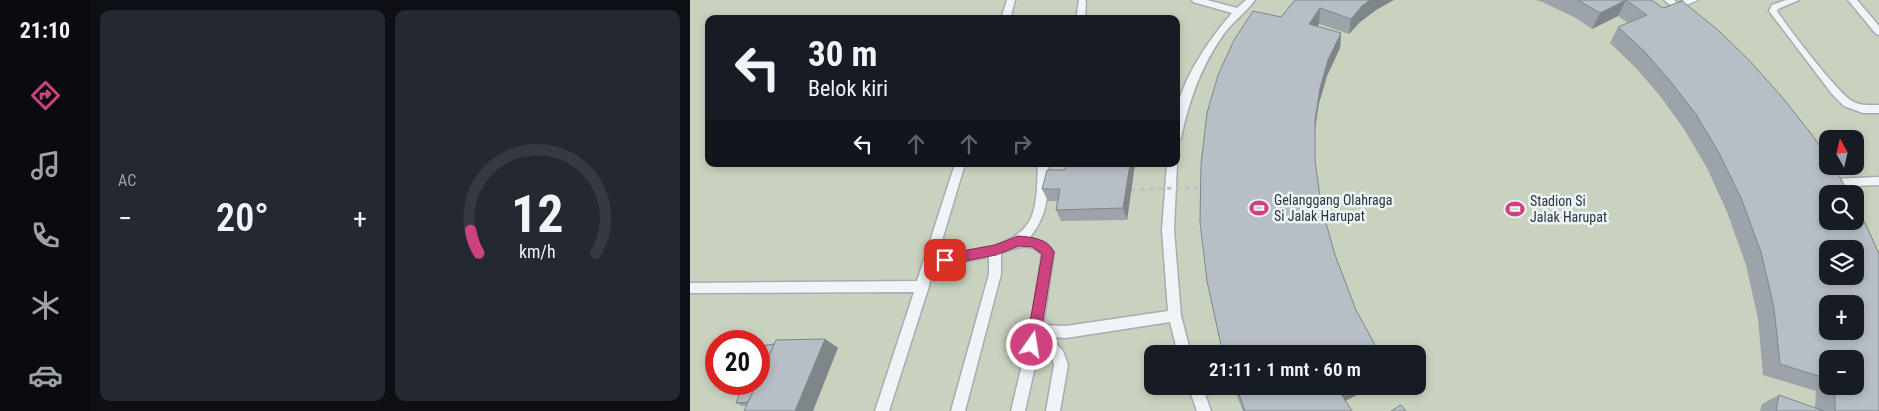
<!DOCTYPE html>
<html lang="id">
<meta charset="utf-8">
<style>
body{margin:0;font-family:"Roboto Condensed",sans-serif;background:#242831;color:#f1f3f6;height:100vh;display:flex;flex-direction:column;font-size:19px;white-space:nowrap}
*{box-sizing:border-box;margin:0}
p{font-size:16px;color:#9ea1a6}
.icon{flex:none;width:28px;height:28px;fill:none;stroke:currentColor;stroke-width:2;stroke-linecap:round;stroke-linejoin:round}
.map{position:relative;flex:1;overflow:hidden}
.side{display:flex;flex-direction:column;gap:10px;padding:10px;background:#0d0f14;width:600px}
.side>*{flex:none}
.top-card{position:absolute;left:15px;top:15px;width:475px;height:152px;border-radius:10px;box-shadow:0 2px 8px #0003;background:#171b24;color:#f1f3f6;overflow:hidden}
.needle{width:32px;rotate:352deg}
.buttons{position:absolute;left:1129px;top:130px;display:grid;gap:10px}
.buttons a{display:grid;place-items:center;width:45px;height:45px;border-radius:10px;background:#171b24;box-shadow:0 2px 8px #0003;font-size:25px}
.speed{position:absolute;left:15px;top:330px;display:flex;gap:10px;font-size:25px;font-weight:700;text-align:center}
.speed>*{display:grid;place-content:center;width:65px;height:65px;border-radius:50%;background:#171b24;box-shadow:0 2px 8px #0003;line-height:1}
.speed .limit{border:8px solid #d22;background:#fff;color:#111}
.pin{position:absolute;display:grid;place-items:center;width:42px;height:42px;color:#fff;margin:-21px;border-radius:10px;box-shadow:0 2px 8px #0006}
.me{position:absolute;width:55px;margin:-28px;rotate:13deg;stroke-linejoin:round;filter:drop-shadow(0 0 4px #0008)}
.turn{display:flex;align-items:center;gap:18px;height:105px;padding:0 20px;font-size:22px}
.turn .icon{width:65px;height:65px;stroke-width:2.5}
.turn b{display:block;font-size:35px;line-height:42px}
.lanes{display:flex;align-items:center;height:48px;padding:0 20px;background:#0003;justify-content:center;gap:25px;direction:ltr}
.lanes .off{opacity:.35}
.big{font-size:38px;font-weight:600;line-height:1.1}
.side .widget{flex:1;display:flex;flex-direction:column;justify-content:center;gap:8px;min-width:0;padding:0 18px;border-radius:10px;background:#242831}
.side .dial{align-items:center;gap:0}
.dial svg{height:130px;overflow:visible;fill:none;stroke:#363941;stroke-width:7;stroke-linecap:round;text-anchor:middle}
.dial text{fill:#f1f3f6;stroke:none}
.heat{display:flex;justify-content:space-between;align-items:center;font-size:28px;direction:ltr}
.side .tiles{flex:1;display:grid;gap:10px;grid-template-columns:repeat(2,1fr)}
.trip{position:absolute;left:454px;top:345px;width:282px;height:50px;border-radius:10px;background:#171b24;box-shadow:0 2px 8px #0003;font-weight:600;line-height:50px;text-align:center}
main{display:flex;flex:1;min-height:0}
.dock{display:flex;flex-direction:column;width:90px;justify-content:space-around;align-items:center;background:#090b0e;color:#9ea1a6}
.dock .icon{width:35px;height:35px}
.dock .on{color:#ce427f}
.dock b{font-size:22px;color:#f1f3f6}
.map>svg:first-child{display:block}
.green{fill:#c9d2bf;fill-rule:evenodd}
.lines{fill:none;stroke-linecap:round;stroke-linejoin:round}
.service-casing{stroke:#a3adb2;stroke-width:3}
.service{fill:#f1f4f6;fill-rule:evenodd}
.path-bridge{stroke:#bcc3c6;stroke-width:3;stroke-dasharray:4.5 4.5;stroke-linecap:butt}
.wall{fill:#9ca4a9;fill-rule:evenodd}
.shaded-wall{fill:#7f868a}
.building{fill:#b5bfc5;stroke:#7f868a;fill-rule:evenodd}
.route{fill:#ce427f;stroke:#862b53}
.labels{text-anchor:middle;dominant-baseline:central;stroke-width:5;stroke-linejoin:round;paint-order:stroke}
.poi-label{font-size:14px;fill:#27373f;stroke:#eef3f5;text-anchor:start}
</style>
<main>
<nav class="dock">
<b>21:10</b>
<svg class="icon on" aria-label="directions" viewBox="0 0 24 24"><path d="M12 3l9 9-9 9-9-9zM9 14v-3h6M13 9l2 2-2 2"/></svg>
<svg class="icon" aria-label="music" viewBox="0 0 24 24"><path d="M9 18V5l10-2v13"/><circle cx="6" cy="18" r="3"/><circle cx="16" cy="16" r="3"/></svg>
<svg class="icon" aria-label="phone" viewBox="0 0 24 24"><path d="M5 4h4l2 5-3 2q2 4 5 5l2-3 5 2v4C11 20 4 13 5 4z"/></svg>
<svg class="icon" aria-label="climate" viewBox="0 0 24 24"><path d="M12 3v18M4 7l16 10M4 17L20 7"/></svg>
<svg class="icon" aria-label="car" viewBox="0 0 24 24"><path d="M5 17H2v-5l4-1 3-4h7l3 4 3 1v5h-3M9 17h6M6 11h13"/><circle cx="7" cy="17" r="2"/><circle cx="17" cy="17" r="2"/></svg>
</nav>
<section class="side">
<div class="tiles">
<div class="widget"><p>AC</p>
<div class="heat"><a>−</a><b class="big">20°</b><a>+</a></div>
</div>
<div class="widget dial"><svg viewBox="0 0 100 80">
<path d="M14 69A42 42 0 1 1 86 69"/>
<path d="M14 69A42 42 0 0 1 9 55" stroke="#ce427f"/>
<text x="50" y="56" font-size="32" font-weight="700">12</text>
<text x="50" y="72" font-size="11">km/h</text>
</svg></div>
</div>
</section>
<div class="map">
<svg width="1189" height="411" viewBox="0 0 1189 411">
<rect width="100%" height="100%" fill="#dee5e8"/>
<path class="green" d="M 0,0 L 1189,0 L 1189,411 L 0,411 ZM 19,19 L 486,19 L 486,164 L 19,164 ZM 1138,139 L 1165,139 L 1165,166 L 1138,166 ZM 1138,194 L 1165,194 L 1165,221 L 1138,221 ZM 1138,249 L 1165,249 L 1165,276 L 1138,276 ZM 1138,304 L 1165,304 L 1165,331 L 1138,331 ZM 26,341 L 69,341 L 69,384 L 26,384 ZM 462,354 L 728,354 L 728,386 L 462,386 ZM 1138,359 L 1165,359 L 1165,386 L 1138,386 Z"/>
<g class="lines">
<g class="service-casing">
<g id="service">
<path d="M 317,0 L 325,0 L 320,19 L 311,19 Z"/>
<path d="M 389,0 L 395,0 L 396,2 L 395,19 L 386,19 Z"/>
<path d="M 502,0 L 517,0 L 547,8 L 556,0 L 565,0 C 557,11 545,20 536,31 C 512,63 499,100 491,138 L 486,142 C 486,133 485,123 486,114 C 491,80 520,38 542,13 L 503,2 Z"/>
<path d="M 974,0 L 984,0 L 987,3 L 995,0 L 1008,0 L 992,7 L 999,14 L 995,17 Z"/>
<path d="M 1096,0 L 1109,0 L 1088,9 L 1087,11 C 1098,28 1147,92 1162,101 C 1171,106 1180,105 1189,105 L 1189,113 L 1173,113 L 1154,106 L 1142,94 L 1079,11 L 1082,5 Z"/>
<path d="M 1158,0 L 1167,0 L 1189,26 L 1189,35 L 1186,34 Z"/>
<path d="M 486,162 L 487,164 L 484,230 L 491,316 L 501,354 L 488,354 L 480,322 L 376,338 L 360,337 L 373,351 L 378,365 L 370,411 L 356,411 L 364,365 L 362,358 L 350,344 L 335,411 L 321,411 L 340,331 L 352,254 C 337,241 327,248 311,253 L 311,274 L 275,411 L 261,411 L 299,274 L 299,257 L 243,267 L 239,286 L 199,411 L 185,411 L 224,292 L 0,293 L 0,283 L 227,281 L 265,164 L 275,164 L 247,257 C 275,252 327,249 341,218 C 348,202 347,181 348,164 L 358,164 C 359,191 358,216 340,237 L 356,243 L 364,252 L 353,325 L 376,326 L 478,311 L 472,230 L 477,164 L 486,164 Z"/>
<path d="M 1189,177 L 1189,185 L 1141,187 L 1137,186 L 1136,183 L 1137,180 L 1141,179 Z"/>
<path d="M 498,386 L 512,386 L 521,411 L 507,411 Z"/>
</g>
</g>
<use href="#service" class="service"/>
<path class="path-bridge" d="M 441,190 L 513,187"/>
</g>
<g class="wall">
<path d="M 605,0 L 686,10 L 670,22 L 659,34 L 629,24 L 627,26 L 651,33 L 650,48 L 637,76 L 629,103 L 591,17 Z"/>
<path d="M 845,0 L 961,0 L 1189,411 L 1070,411 L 1072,404 L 1089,395 L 1125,408 L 1126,391 L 1073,375 L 1068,319 L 1056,265 L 1037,212 L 1017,168 L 994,129 L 970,96 L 946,68 L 920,43 L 928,27 L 938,23 L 928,16 L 902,29 L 886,18 L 850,1 ZM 1138,359 L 1165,386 L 1138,386 Z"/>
<path d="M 445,164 L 437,220 L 371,221 L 366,210 L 368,201 L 358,201 L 352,189 L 375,170 Z"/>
<path d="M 135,339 L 148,348 L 56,406 L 52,406 L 46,403 L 69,384 L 74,367 L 69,367 L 69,364 Z"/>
<path d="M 543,386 L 684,386 L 655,401 L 662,411 L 553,411 Z"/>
</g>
<g class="shaded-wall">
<path d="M 680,0 L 704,0 L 686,10 L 670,22 L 659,34 L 661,19 L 672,6 Z"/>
<path d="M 936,0 L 928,16 L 902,29 L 910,13 Z"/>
<path d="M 630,8 L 629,24 L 618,40 L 619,24 Z"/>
<path d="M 651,33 L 650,48 L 637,76 L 629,103 L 624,136 L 625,121 L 630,88 L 638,60 Z"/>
<path d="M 440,164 L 445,164 L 437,220 L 433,208 Z"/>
<path d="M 135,339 L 148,348 L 123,411 L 105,411 Z"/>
<path d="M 667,386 L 684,386 L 649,404 L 651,394 Z"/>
</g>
<g class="building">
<path d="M 605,0 L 680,0 L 672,6 L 661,19 L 630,8 L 619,24 L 651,33 L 638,60 L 630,88 L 625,121 L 625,160 L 631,205 L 645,255 L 666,310 L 690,354 L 533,354 L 517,281 L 510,222 L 511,164 L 517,113 L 528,75 L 544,40 L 563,11 L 591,17 Z"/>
<path d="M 887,0 L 961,0 L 973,8 L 992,1 L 1028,30 L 1059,60 L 1092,97 L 1123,136 L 1138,158 L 1138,166 L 1143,166 L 1151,179 L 1159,194 L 1138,194 L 1138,221 L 1165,221 L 1165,204 L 1177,227 L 1189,254 L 1189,411 L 1145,411 L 1145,386 L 1165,386 L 1165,359 L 1138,359 L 1138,379 L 1090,364 L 1084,308 L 1071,252 L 1051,198 L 1029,153 L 1006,114 L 980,81 L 955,52 L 928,27 L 957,15 L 936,0 L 910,13 L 893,3 ZM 1138,249 L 1165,249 L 1165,276 L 1138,276 ZM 1138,304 L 1165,304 L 1165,331 L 1138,331 Z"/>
<path d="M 376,164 L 440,164 L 433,208 L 366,210 L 370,189 L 352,189 L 357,170 L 375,170 Z"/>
<path d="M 135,339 L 105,411 L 54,411 L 66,384 L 69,384 L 69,378 L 86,340 Z"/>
<path d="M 84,344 L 76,363 L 69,364 L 69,351 L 71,346 Z"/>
<path d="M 53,384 L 66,384 L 58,402 L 46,403 Z"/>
<path d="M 546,386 L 667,386 L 651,394 L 662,411 L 555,411 Z"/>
<path d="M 1089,395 L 1134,411 L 1086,411 Z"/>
<path d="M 711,405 L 716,411 L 701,411 Z"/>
</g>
<path class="route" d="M 328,236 C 342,237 358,239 364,252 L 349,345 L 347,350 L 342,352 L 338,350 L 336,345 L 352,254 L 342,247 L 329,246 L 306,255 L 255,265 L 251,263 L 249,260 L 251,256 L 255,254 L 305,245 Z"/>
<defs>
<g id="stadium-bare" transform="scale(1.5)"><path d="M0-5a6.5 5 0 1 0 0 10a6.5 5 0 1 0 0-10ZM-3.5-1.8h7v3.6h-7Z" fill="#ce427f" stroke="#eef3f5" stroke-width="2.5" paint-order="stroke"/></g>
</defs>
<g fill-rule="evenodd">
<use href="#stadium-bare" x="569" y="208"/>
<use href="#stadium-bare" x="825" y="209"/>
</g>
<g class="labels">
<g class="poi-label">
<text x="584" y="200">Gelanggang Olahraga<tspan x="584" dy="16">Si Jalak Harupat</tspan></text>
<text x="840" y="201">Stadion Si<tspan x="840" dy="16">Jalak Harupat</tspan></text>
</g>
</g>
</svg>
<div class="buttons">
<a><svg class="needle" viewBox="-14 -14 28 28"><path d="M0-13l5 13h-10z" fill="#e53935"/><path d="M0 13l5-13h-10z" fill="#9ea1a6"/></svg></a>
<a><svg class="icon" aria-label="search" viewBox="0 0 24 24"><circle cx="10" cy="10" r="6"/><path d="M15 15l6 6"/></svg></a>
<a><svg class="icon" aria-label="layers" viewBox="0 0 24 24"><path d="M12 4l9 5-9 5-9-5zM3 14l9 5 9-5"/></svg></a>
<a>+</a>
<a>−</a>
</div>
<div class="speed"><div class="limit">20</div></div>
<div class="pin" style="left:255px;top:260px;background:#d93025"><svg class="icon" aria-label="arrive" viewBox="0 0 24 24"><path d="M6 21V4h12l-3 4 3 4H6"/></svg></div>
<svg class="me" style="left:342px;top:345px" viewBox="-20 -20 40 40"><circle r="17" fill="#ce427f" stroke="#fff" stroke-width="3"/><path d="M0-11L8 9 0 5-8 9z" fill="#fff"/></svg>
<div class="trip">21:11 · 1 mnt · 60 m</div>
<div class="top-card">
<div class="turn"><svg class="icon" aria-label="left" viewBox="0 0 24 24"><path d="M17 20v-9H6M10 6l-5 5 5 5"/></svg><div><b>30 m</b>Belok kiri</div></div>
<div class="lanes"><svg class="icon" aria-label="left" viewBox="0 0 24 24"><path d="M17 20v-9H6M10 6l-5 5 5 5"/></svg><svg class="icon off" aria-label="ahead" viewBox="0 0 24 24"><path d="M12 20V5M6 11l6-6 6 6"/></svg><svg class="icon off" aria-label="ahead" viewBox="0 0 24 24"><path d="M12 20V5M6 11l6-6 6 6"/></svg><svg class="icon off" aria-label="right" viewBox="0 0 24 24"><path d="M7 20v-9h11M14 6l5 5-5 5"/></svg></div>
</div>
</div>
</main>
